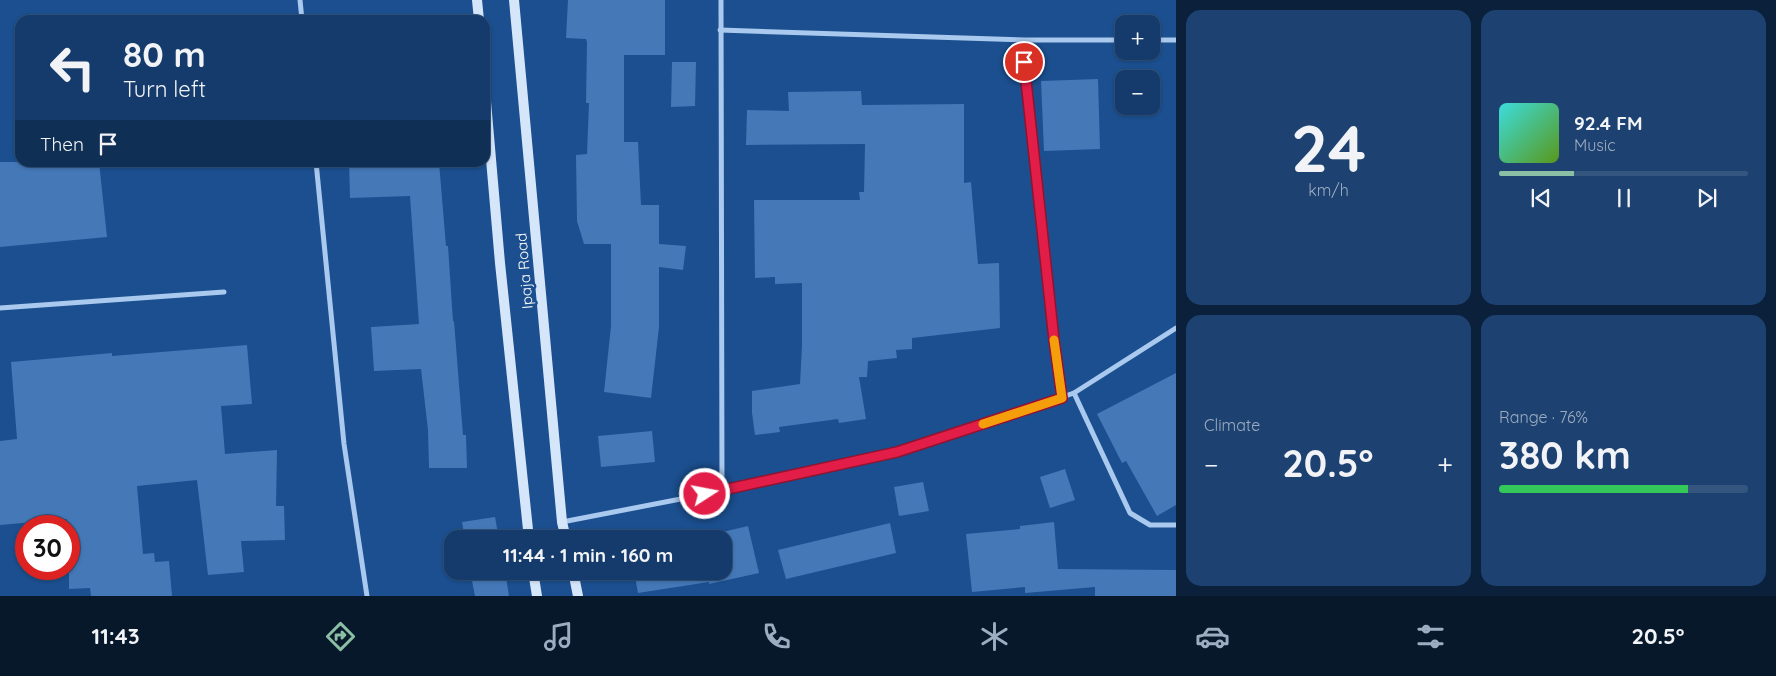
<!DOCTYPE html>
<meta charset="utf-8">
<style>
body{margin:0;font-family:Quicksand,sans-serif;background:#1d4271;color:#f1f3f6;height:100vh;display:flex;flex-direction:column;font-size:19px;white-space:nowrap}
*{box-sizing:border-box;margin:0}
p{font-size:16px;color:#9dadc1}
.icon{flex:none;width:28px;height:28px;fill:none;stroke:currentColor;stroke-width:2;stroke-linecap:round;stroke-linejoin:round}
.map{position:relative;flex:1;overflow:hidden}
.side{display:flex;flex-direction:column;gap:10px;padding:10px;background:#0b203b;width:600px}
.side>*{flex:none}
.banner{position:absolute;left:15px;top:15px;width:475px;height:152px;border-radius:15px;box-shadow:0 1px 4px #0004,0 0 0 1px #33557e;background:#143b6b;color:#f1f3f6;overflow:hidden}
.buttons{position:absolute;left:1115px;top:15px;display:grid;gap:10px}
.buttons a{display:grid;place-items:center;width:45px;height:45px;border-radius:10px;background:#143b6b;box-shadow:0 1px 4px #0004,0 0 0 1px #33557e;font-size:25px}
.speed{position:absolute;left:15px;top:515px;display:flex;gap:10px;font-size:25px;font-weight:700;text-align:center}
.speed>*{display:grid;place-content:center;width:65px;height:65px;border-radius:50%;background:#143b6b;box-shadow:0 1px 4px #0004,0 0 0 1px #33557e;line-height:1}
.speed .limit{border:8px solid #d22;background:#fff;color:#111}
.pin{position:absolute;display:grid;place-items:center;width:42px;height:42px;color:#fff;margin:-21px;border:2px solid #fff;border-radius:50%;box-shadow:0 1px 5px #0007}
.me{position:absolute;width:55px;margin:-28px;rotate:79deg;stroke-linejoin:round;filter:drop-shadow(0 0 4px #0008)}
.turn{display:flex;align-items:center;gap:18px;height:105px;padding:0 25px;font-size:22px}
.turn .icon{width:65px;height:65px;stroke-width:2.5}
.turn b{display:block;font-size:35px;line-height:42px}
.then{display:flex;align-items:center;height:48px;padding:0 25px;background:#0003;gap:10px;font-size:19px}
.big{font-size:38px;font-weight:800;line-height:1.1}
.side .tile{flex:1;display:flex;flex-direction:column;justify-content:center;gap:8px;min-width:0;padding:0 18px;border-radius:15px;background:#1d4271}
.side .dial{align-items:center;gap:0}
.dial b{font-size:65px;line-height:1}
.song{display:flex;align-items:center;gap:15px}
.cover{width:60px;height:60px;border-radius:8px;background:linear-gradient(135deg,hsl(180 70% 55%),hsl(90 70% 35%))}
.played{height:5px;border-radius:2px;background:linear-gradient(90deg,#8abfa5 30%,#33557e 30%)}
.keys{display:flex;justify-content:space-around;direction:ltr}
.heat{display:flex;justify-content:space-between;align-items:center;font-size:28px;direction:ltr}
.charge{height:8px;border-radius:4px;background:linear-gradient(90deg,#34c759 76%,#33557e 0)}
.side .tiles{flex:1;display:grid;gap:10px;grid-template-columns:repeat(2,1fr)}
.trip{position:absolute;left:444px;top:530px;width:288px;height:50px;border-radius:15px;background:#143b6b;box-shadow:0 1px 4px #0004,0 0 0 1px #33557e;font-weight:800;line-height:50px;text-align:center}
.menu{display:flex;height:80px;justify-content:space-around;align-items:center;background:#08182b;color:#9dadc1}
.menu .icon{width:35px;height:35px}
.menu .current{color:#8abfa5}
.menu b{font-size:22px;color:#f1f3f6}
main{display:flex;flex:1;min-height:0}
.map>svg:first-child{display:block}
.building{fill:#4478b7}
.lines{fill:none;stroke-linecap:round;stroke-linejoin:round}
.lane{stroke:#a9c9ee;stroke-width:4}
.street{stroke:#a9c9ee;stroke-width:5}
.secondary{stroke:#d6e6fa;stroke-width:10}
.route-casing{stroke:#92132f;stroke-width:12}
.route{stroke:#e11d48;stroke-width:9}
.slow{stroke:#f59e0b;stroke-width:9}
.labels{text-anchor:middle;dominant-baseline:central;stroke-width:5;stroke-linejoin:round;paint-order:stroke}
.street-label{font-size:15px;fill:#fff;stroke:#1b4f8f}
</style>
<main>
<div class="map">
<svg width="1176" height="596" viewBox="0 0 1176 596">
<rect width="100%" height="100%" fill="#1b4f8f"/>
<g class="building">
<path d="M 568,0 L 665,0 L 665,55 L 624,55 L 624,142 L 638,142 L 641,205 L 659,205 L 659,244 L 686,246 L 683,270 L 659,267 L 659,327 L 651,398 L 604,392 L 611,326 L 611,244 L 584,244 L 577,221 L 576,155 L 587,154 L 589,103 L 586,103 L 587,42 L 586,39 L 566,38 Z"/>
<path d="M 672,62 L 696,62 L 695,106 L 671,107 Z"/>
<path d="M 1098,79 L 1100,149 L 1044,151 L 1041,81 Z"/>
<path d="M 861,91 L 862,105 L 964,104 L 964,183 L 971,182 L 978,264 L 999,263 L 1000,328 L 912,338 L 912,349 L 896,350 L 897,358 L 868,361 L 867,377 L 859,377 L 866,419 L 839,423 L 838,419 L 779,427 L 780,432 L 755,435 L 752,413 L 752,391 L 800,384 L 802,345 L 802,283 L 775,284 L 775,277 L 755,278 L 754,200 L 860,200 L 859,192 L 864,192 L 865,144 L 746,145 L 747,110 L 789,111 L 788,92 Z"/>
<path d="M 0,162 L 99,162 L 107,237 L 0,247 Z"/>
<path d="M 349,162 L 383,162 L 384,166 L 439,162 L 446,246 L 448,246 L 453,321 L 454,321 L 463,435 L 466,435 L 467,468 L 429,468 L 428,430 L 421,369 L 374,371 L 371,327 L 419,324 L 410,196 L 350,198 Z"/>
<path d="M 247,345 L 252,404 L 221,406 L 225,454 L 277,450 L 276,506 L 284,506 L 285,540 L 241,541 L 244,572 L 208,575 L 197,480 L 137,486 L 143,554 L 154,553 L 155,562 L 169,561 L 172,596 L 91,596 L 90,588 L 69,589 L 69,526 L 67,526 L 67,519 L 0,525 L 0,441 L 17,439 L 11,362 L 112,353 L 112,356 Z"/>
<path d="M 1176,373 L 1176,505 L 1157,516 L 1126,461 L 1122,463 L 1097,414 Z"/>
<path d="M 652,431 L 655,462 L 601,467 L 598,436 Z"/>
<path d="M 1065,469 L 1075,500 L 1050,508 L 1040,477 Z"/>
<path d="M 923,482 L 929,511 L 899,516 L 894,487 Z"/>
<path d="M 495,517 L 499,539 L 465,539 L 462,522 Z"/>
<path d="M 1054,522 L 1058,569 L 1176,570 L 1176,596 L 1095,596 L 1095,587 L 1025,593 L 1025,587 L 972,592 L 966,534 L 1020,529 L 1020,526 Z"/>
<path d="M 890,523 L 896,553 L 786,579 L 778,550 Z"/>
<path d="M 748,526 L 759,573 L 709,584 L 709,582 L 638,593 L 634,571 L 722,571 L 722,539 L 693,539 Z"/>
<path d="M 470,571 L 505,571 L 509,596 L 475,596 Z"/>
</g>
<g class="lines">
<path class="lane" d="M 1025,40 L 1024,62 L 1054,340 L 1062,397"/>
<g class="street">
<path d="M 300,0 L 302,20"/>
<path d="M 721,0 L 722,491"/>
<path d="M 720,30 L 1025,40 L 1124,40"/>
<path d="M 1151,40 L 1176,40"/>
<path d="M 316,162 L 344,444 L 367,596"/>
<path d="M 0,308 L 224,292"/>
<path d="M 1074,393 L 1130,513 L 1150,525 L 1176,525"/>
<path d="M 562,522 L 722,491 L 897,453 L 1074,393 L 1176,328"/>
</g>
<g class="secondary">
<path d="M 477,0 L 479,20"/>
<path d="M 514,0 L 562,522 L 566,539"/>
<path d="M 485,90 L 500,263 L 529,539"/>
<path d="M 533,571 L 537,596"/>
<path d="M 573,571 L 578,596"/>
</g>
</g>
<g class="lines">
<g class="route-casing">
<path id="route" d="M 705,494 L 897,452 L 1062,398 L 1054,340 L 1024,62"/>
</g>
<use href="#route" class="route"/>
<path class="slow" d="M 983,424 L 1062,398 L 1054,340"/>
</g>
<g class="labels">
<g class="street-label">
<text transform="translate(524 271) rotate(-95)">Ipaja Road</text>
</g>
</g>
</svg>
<div class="buttons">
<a>+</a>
<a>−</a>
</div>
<div class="speed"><div class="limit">30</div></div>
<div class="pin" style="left:1024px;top:62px;background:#d93025"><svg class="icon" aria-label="arrive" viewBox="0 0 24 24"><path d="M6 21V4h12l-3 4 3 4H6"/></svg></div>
<svg class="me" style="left:705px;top:494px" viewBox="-20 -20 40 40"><circle r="17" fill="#e11d48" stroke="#fff" stroke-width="3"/><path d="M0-11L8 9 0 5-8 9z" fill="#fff"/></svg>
<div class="trip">11:44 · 1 min · 160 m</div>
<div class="banner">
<div class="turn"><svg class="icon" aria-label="left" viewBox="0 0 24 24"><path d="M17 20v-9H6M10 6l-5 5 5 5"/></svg><div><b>80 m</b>Turn left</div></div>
<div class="then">Then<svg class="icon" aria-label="arrive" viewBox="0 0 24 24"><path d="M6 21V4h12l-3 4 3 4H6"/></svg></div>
</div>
</div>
<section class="side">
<div class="tiles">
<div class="tile dial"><b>24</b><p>km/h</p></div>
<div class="tile">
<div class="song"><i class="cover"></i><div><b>92.4 FM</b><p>Music</p></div></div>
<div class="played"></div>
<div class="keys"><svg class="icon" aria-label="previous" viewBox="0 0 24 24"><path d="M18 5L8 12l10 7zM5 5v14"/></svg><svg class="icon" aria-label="pause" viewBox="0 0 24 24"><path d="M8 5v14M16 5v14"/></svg><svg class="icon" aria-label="next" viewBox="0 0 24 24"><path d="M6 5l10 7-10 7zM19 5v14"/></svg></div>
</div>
<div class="tile"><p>Climate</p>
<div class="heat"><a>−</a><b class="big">20.5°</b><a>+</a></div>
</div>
<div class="tile"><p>Range · 76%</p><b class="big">380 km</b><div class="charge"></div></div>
</div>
</section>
</main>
<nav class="menu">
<b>11:43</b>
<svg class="icon current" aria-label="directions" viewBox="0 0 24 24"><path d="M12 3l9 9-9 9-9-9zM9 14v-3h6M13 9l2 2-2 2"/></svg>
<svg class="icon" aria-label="music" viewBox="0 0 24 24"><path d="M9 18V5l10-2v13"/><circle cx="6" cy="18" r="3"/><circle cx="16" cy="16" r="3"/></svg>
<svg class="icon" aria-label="phone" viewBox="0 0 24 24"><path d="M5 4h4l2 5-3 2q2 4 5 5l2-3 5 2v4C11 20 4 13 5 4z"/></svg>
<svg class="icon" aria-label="climate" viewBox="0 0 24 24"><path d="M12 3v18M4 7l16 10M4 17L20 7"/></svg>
<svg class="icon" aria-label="car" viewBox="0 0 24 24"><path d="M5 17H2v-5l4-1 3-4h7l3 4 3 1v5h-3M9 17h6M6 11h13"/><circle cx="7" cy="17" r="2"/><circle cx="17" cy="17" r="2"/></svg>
<svg class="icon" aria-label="filters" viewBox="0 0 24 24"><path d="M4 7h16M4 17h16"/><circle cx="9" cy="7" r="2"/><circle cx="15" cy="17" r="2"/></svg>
<b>20.5°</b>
</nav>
